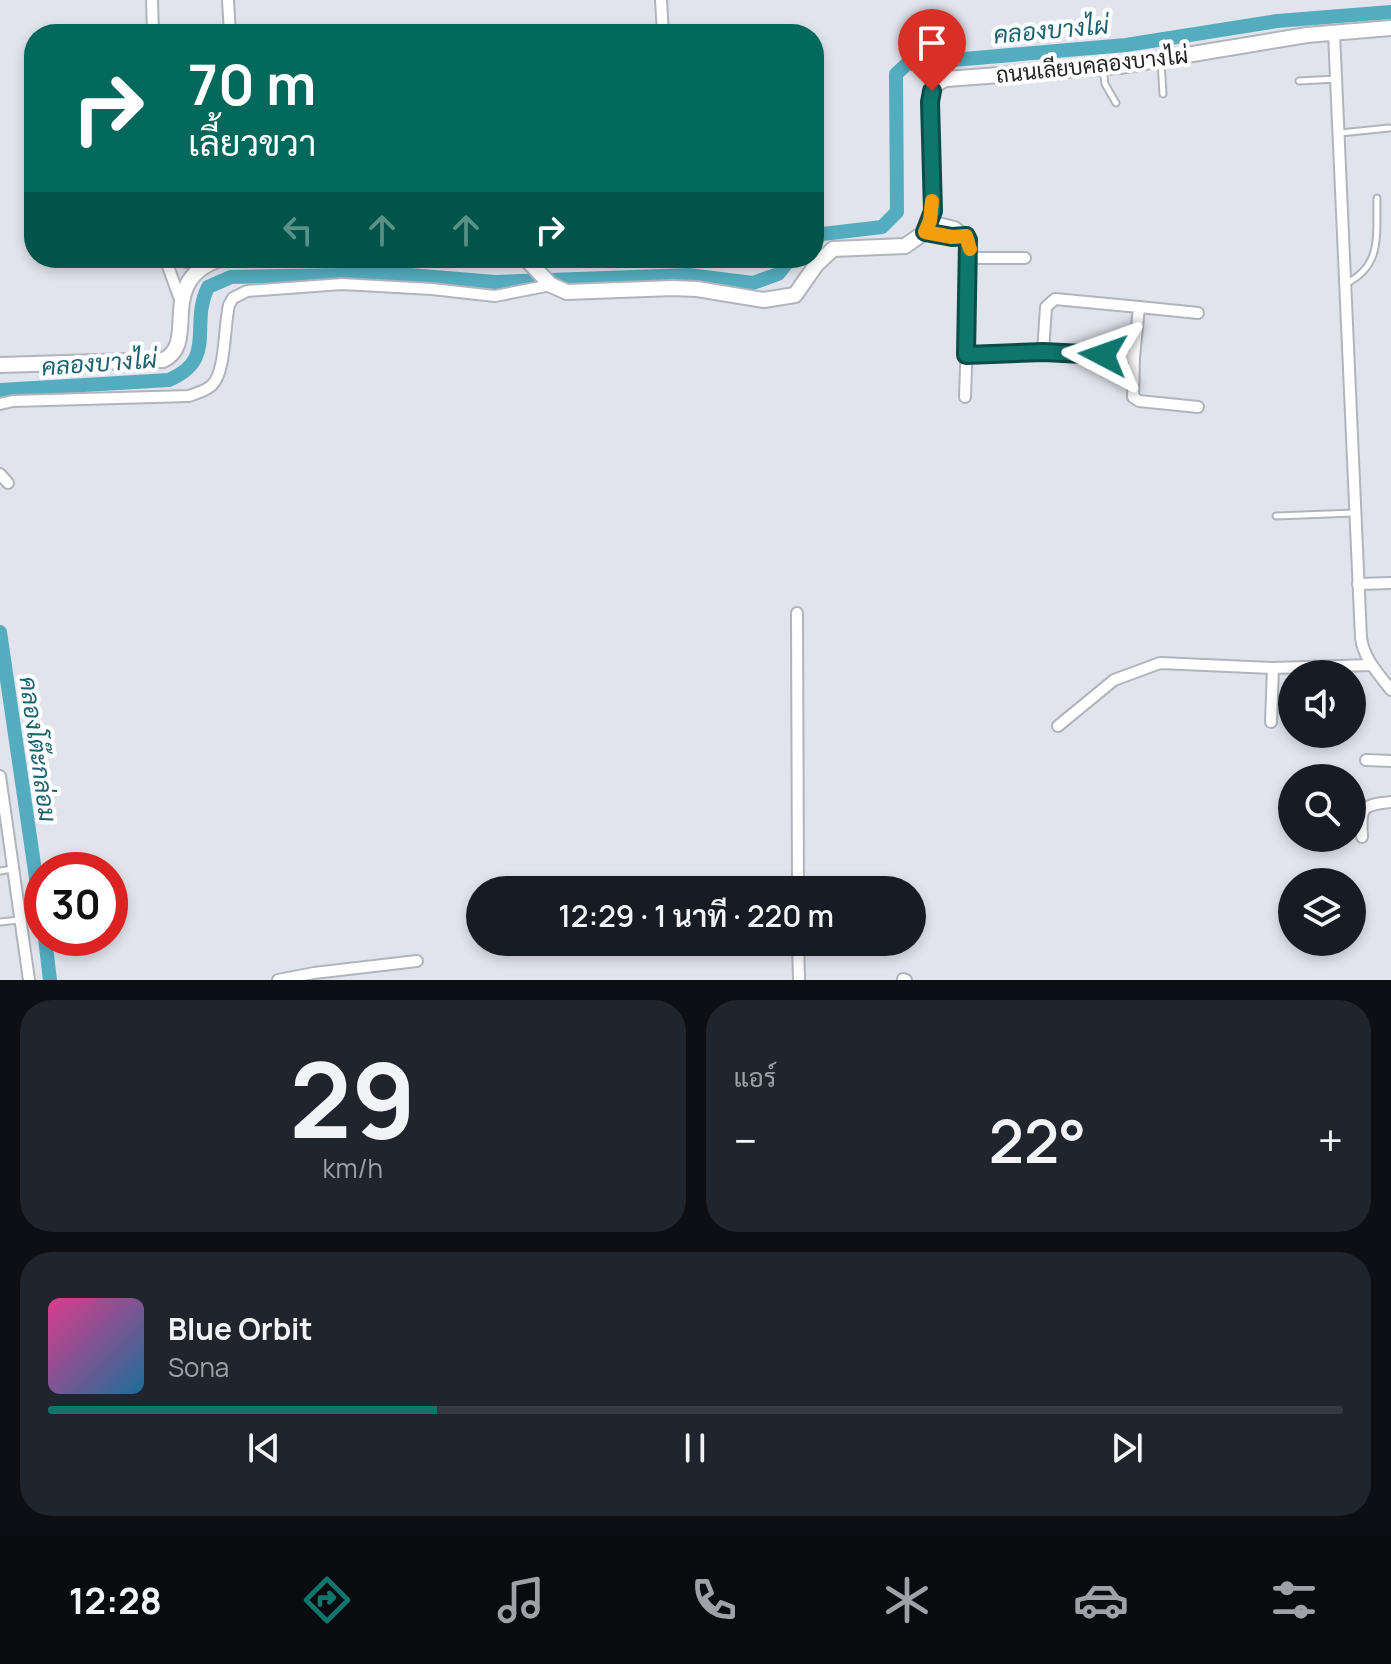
<!DOCTYPE html>
<html lang="th">
<meta charset="utf-8">
<style>
body{margin:0;font-family:Manrope,Sarabun,sans-serif;background:#20242c;color:#f1f3f6;height:100vh;display:flex;flex-direction:column;font-size:30px;white-space:nowrap}
*{box-sizing:border-box;margin:0}
p{font-size:26px;color:#9ea1a6}
.icon{flex:none;width:44px;height:44px;fill:none;stroke:currentColor;stroke-width:2;stroke-linecap:round;stroke-linejoin:round}
.map{position:relative;height:980px;overflow:hidden}
.sheet{display:flex;flex-direction:column;gap:20px;padding:20px;background:#0d0f14;flex:1}
.sheet>*{flex:none}
.hud{position:absolute;left:24px;top:24px;width:800px;height:244px;border-radius:32px;box-shadow:0 4px 12px #0003;background:#00695c;color:#fff;overflow:hidden}
.controls{position:absolute;left:1278px;top:660px;display:grid;gap:16px}
.controls a{display:grid;place-items:center;width:88px;height:88px;border-radius:50%;background:#171b24;box-shadow:0 4px 12px #0003;font-size:40px}
.speed{position:absolute;left:24px;top:852px;display:flex;gap:16px;font-size:40px;font-weight:700;text-align:center}
.speed>*{display:grid;place-content:center;width:104px;height:104px;border-radius:50%;background:#171b24;box-shadow:0 4px 12px #0003;line-height:1}
.speed .limit{border:12px solid #d22;background:#fff;color:#111}
.pin{position:absolute;display:grid;place-items:center;width:68px;height:68px;color:#fff;margin:-82px -34px;border-radius:50% 50% 50% 0;rotate:-45deg;box-shadow:0 0 8px #0007}
.pin .icon{rotate:45deg}
.me{position:absolute;width:88px;margin:-44px;rotate:274deg;stroke-linejoin:round;filter:drop-shadow(0 0 6px #0008)}
.turn{display:flex;align-items:center;gap:28px;height:168px;padding:0 32px;font-size:36px}
.turn .icon{width:104px;height:104px;stroke-width:2.5}
.turn b{display:block;font-size:56px;line-height:68px}
.lanes{display:flex;align-items:center;height:76px;padding:0 32px;background:#0003;justify-content:center;gap:40px;direction:ltr}
.lanes .off{opacity:.35}
.big{font-size:60px;font-weight:600;line-height:1.1}
.sheet .card{flex:1;display:flex;flex-direction:column;justify-content:center;gap:12px;min-width:0;padding:0 28px;border-radius:32px;background:#20242c}
.sheet .dial{align-items:center;gap:0}
.dial b{font-size:104px;line-height:1}
.song{display:flex;align-items:center;gap:24px}
.cover{width:96px;height:96px;border-radius:12px;background:linear-gradient(135deg,hsl(330 70% 55%),hsl(200 70% 35%))}
.played{height:8px;border-radius:4px;background:linear-gradient(90deg,#0f766e 30%,#363941 30%)}
.keys{display:flex;justify-content:space-around;direction:ltr}
.heat{display:flex;justify-content:space-between;align-items:center;font-size:44px;direction:ltr}
.sheet .tiles{flex:1;display:grid;gap:20px;grid-template-columns:1fr 1fr}
.card:last-child{grid-column:span 2}
.trip{position:absolute;left:466px;top:876px;width:460px;height:80px;border-radius:40px;background:#171b24;box-shadow:0 4px 12px #0003;font-weight:600;line-height:80px;text-align:center}
.tabs{display:flex;height:128px;justify-content:space-around;align-items:center;background:#090b0e;color:#9ea1a6}
.tabs .icon{width:56px;height:56px}
.tabs .on{color:#0f766e}
.tabs b{font-size:36px;color:#f1f3f6}
.map>svg:first-child{display:block}
.lines{fill:none;stroke-linecap:round;stroke-linejoin:round}
.canal{stroke:#54acbf;stroke-width:14}
.lane-casing{stroke:#b2b4bd;stroke-width:9}
.street-casing{stroke:#b2b4bd;stroke-width:14}
.secondary-casing{stroke:#b2b4bd;stroke-width:18}
.lane{stroke:#fff;stroke-width:5}
.street{stroke:#fff;stroke-width:10}
.secondary{stroke:#fff;stroke-width:14}
.route-casing{stroke:#0a4d48;stroke-width:20}
.route{stroke:#0f766e;stroke-width:14}
.slow{stroke:#f59e0b;stroke-width:14}
.labels{text-anchor:middle;dominant-baseline:central;stroke-width:8;stroke-linejoin:round;paint-order:stroke}
.street-label{font-size:22px;fill:#232427;stroke:#fff}
.water-label{font-size:24px;font-style:italic;fill:#1a626f;stroke:#fff}
</style>
<div class="map">
<svg width="1391" height="980" viewBox="0 0 1391 980">
<rect width="100%" height="100%" fill="#e2e4ed"/>
<g class="lines">
<g class="canal">
<path d="M 814,235 L 882,227 L 897,212 L 896,74 L 907,64 L 1126,45 L 1277,21 L 1391,12"/>
<path d="M 0,390 L 169,380 C 218,359 189,326 208,287 L 231,277 L 398,274 L 495,282 L 689,275 L 753,283 L 778,274 L 791,258"/>
<path d="M 0,632 L 42,919"/>
<path d="M 45,938 L 50,980"/>
</g>
<g class="lane-casing">
<g id="lane">
<path d="M 1161,62 L 1163,94"/>
<path d="M 1103,69 L 1105,84 L 1116,103"/>
<path d="M 1299,81 L 1337,79"/>
<path d="M 1340,133 L 1389,128"/>
<path d="M 1345,284 C 1383,266 1376,235 1377,198"/>
<path d="M 1276,516 L 1354,513"/>
<path d="M 0,871 L 13,869"/>
<path d="M 0,922 L 19,920"/>
</g>
</g>
<g class="street-casing">
<g id="street">
<path d="M 152,0 L 153,34"/>
<path d="M 228,0 L 230,34"/>
<path d="M 661,0 L 663,34"/>
<path d="M 1334,33 L 1361,638 C 1364,659 1378,673 1391,690"/>
<path d="M 925,232 L 952,237 L 966,236 L 955,227 L 930,221"/>
<path d="M 165,258 L 181,302"/>
<path d="M 171,258 L 202,266"/>
<path d="M 970,258 L 1025,258"/>
<path d="M 1139,307 L 1198,313"/>
<path d="M 1043,352 L 1046,307 L 1055,299 L 1139,307 L 1134,357"/>
<path d="M 966,355 L 1043,352 L 1134,357 L 1133,397 L 1139,401 L 1198,407"/>
<path d="M 965,397 L 970,248 L 966,236"/>
<path d="M 0,404 L 13,401 L 189,396 C 197,393 206,391 212,385 C 226,372 224,325 229,305 L 233,298 L 247,291 L 342,284 L 432,289 L 495,296 L 551,285"/>
<path d="M 0,474 L 8,483"/>
<path d="M 1358,584 L 1391,583"/>
<path d="M 797,613 L 798,890"/>
<path d="M 1271,722 L 1273,668"/>
<path d="M 1058,726 L 1114,680 L 1160,663 L 1273,668 L 1371,665"/>
<path d="M 1366,760 L 1391,761"/>
<path d="M 0,776 L 29,980"/>
<path d="M 1362,837 C 1360,808 1361,805 1391,802"/>
<path d="M 798,942 L 799,980"/>
<path d="M 903,979 L 906,980"/>
<path d="M 278,980 L 314,973 L 417,961"/>
</g>
</g>
<g class="secondary-casing">
<g id="secondary">
<path d="M 525,258 L 551,285 L 567,292 L 673,288 L 697,289 L 764,300 L 795,295 L 816,265 L 833,249 L 905,246 L 925,232 L 933,211 L 930,102 C 932,90 934,83 946,79 L 1120,66 L 1307,35 L 1391,28"/>
<path d="M 0,365 L 163,360 C 201,343 153,280 223,258"/>
</g>
</g>
<use href="#lane" class="lane"/>
<use href="#street" class="street"/>
<use href="#secondary" class="secondary"/>
</g>
<g class="lines">
<g class="route-casing">
<path id="route" d="M 932,91 L 930,102 L 933,211 L 925,232 L 952,237 L 966,236 L 968,240 L 966,355 L 1043,352 L 1103,355"/>
</g>
<use href="#route" class="route"/>
<path class="slow" d="M 932,201 L 930,221 L 925,232 L 952,237 L 966,236 L 970,249"/>
</g>
<g class="labels">
<g class="street-label">
<text transform="translate(1092 65) rotate(-6)">ถนนเลียบคลองบางไผ่</text>
</g>
<g class="water-label">
<text transform="translate(1051 29) rotate(-5)">คลองบางไผ่</text>
<text transform="translate(99 362) rotate(-4)">คลองบางไผ่</text>
<text transform="translate(39 749) rotate(82)">คลองโต๊ะกล่อม</text>
</g>
</g>
</svg>
<div class="controls">
<a><svg class="icon" aria-label="sound" viewBox="0 0 24 24"><path d="M4 9h4l5-4v14l-5-4H4zM17 9q2 3 0 6"/></svg></a>
<a><svg class="icon" aria-label="search" viewBox="0 0 24 24"><circle cx="10" cy="10" r="6"/><path d="M15 15l6 6"/></svg></a>
<a><svg class="icon" aria-label="layers" viewBox="0 0 24 24"><path d="M12 4l9 5-9 5-9-5zM3 14l9 5 9-5"/></svg></a>
</div>
<div class="speed"><div class="limit">30</div></div>
<div class="pin" style="left:932px;top:91px;background:#d93025"><svg class="icon" aria-label="arrive" viewBox="0 0 24 24"><path d="M6 21V4h12l-3 4 3 4H6"/></svg></div>
<svg class="me" style="left:1103px;top:355px" viewBox="-20 -20 40 40"><path d="M0-17L14 15 0 8-14 15z" fill="#0f766e" stroke="#fff" stroke-width="4"/></svg>
<div class="trip">12:29 · 1 นาที · 220 m</div>
<div class="hud">
<div class="turn"><svg class="icon" aria-label="right" viewBox="0 0 24 24"><path d="M7 20v-9h11M14 6l5 5-5 5"/></svg><div><b>70 m</b>เลี้ยวขวา</div></div>
<div class="lanes"><svg class="icon off" aria-label="left" viewBox="0 0 24 24"><path d="M17 20v-9H6M10 6l-5 5 5 5"/></svg><svg class="icon off" aria-label="ahead" viewBox="0 0 24 24"><path d="M12 20V5M6 11l6-6 6 6"/></svg><svg class="icon off" aria-label="ahead" viewBox="0 0 24 24"><path d="M12 20V5M6 11l6-6 6 6"/></svg><svg class="icon" aria-label="right" viewBox="0 0 24 24"><path d="M7 20v-9h11M14 6l5 5-5 5"/></svg></div>
</div>
</div>
<section class="sheet">
<div class="tiles">
<div class="card dial"><b>29</b><p>km/h</p></div>
<div class="card"><p>แอร์</p>
<div class="heat"><a>−</a><b class="big">22°</b><a>+</a></div>
</div>
<div class="card">
<div class="song"><i class="cover"></i><div><b>Blue Orbit</b><p>Sona</p></div></div>
<div class="played"></div>
<div class="keys"><svg class="icon" aria-label="previous" viewBox="0 0 24 24"><path d="M18 5L8 12l10 7zM5 5v14"/></svg><svg class="icon" aria-label="pause" viewBox="0 0 24 24"><path d="M8 5v14M16 5v14"/></svg><svg class="icon" aria-label="next" viewBox="0 0 24 24"><path d="M6 5l10 7-10 7zM19 5v14"/></svg></div>
</div>
</div>
</section>
<nav class="tabs">
<b>12:28</b>
<svg class="icon on" aria-label="directions" viewBox="0 0 24 24"><path d="M12 3l9 9-9 9-9-9zM9 14v-3h6M13 9l2 2-2 2"/></svg>
<svg class="icon" aria-label="music" viewBox="0 0 24 24"><path d="M9 18V5l10-2v13"/><circle cx="6" cy="18" r="3"/><circle cx="16" cy="16" r="3"/></svg>
<svg class="icon" aria-label="phone" viewBox="0 0 24 24"><path d="M5 4h4l2 5-3 2q2 4 5 5l2-3 5 2v4C11 20 4 13 5 4z"/></svg>
<svg class="icon" aria-label="climate" viewBox="0 0 24 24"><path d="M12 3v18M4 7l16 10M4 17L20 7"/></svg>
<svg class="icon" aria-label="car" viewBox="0 0 24 24"><path d="M5 17H2v-5l4-1 3-4h7l3 4 3 1v5h-3M9 17h6M6 11h13"/><circle cx="7" cy="17" r="2"/><circle cx="17" cy="17" r="2"/></svg>
<svg class="icon" aria-label="filters" viewBox="0 0 24 24"><path d="M4 7h16M4 17h16"/><circle cx="9" cy="7" r="2"/><circle cx="15" cy="17" r="2"/></svg>
</nav>
